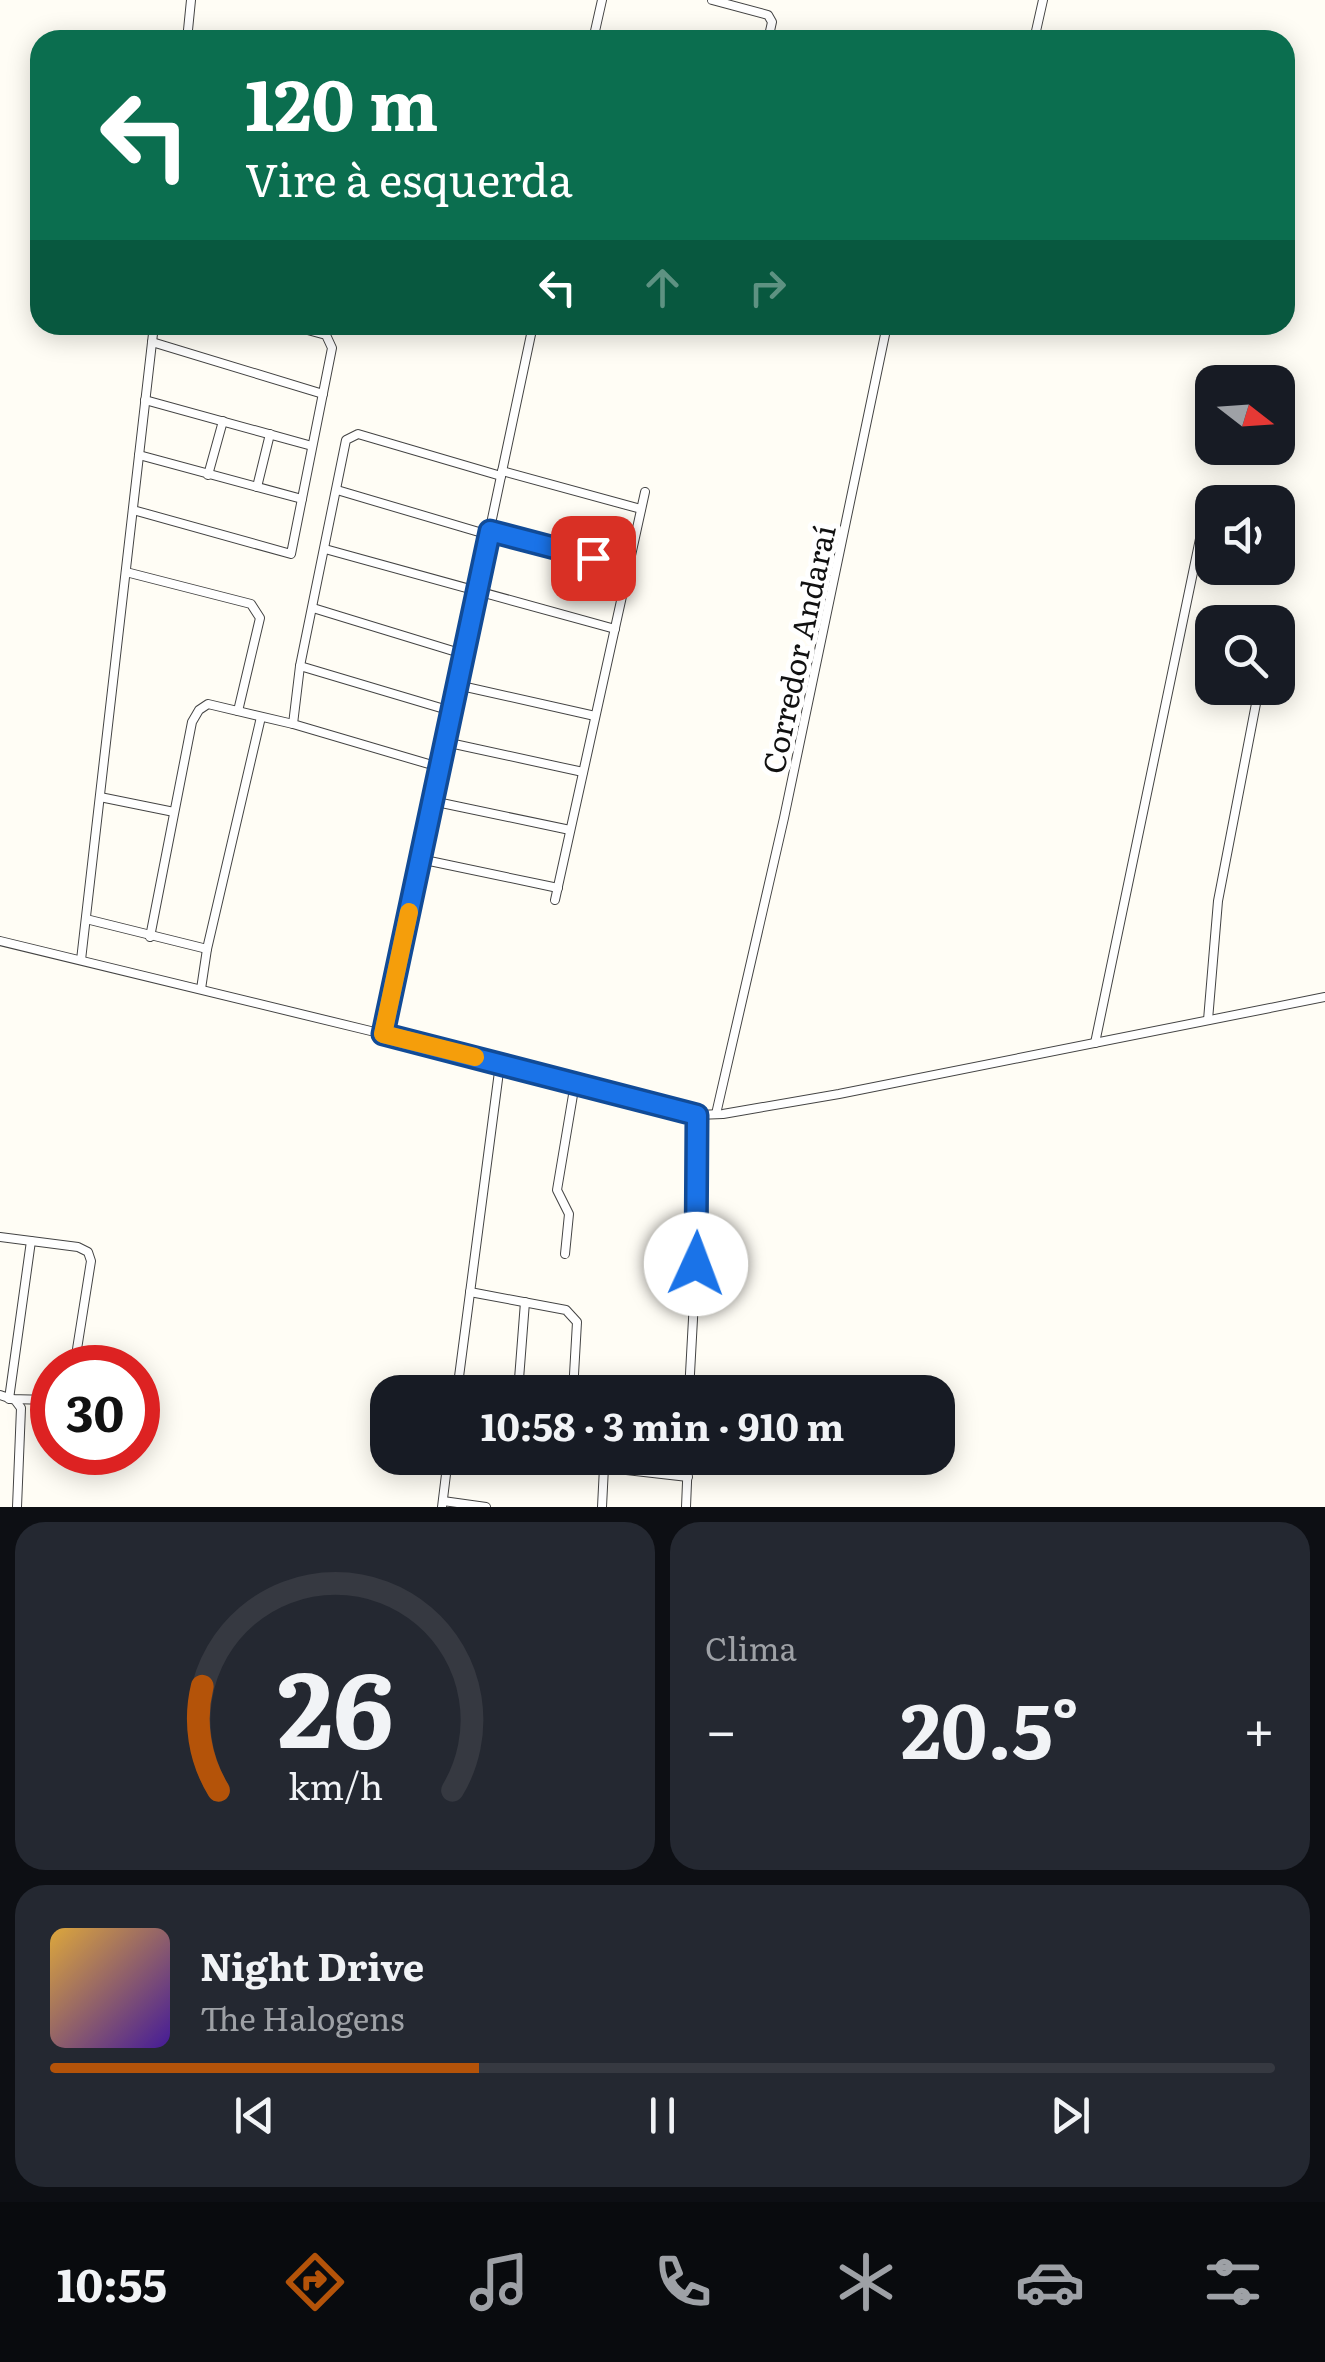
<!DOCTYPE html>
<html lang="pt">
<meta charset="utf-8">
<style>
body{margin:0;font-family:Literata,serif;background:#242831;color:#f1f3f6;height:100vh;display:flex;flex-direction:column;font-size:38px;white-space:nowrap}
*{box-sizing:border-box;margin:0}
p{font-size:32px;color:#9ea1a6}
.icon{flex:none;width:55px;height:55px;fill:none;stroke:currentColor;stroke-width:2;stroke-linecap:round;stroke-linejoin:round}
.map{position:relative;height:1507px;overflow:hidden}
.panel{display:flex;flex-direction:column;gap:15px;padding:15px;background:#0d0f14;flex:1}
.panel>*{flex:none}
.top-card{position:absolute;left:30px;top:30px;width:1265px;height:305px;border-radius:30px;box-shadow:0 5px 25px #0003;background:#0b6e4f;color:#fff;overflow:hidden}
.needle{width:65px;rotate:107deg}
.fabs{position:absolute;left:1195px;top:365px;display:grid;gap:20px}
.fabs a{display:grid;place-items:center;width:100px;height:100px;border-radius:20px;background:#171b24;box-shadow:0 5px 25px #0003;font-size:50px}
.speed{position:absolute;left:30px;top:1345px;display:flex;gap:20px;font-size:50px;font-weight:700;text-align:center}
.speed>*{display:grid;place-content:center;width:130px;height:130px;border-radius:50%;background:#171b24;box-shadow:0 5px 25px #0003;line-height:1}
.speed .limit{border:15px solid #d22;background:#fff;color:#111}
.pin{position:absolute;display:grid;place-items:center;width:85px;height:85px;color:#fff;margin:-42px;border-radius:20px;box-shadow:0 5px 15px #0006}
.me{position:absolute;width:110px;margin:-55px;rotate:2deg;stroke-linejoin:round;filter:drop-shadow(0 0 8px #0008)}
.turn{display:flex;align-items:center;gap:35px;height:210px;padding:0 50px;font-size:45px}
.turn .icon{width:130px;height:130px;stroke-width:2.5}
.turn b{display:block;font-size:70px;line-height:85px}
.lanes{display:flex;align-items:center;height:95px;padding:0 50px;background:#0003;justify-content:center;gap:50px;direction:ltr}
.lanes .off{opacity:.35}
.big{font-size:75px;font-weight:700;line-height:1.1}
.panel .tile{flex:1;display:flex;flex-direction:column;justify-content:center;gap:15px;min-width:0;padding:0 35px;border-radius:30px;background:#242831}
.panel .dial{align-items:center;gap:0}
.dial svg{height:260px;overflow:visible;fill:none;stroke:#363941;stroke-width:7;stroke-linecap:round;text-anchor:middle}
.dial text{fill:#f1f3f6;stroke:none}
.song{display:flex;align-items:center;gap:30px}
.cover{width:120px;height:120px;border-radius:15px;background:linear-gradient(135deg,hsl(40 70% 55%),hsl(260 70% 35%))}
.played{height:10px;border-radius:5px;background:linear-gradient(90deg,#b45309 35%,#363941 35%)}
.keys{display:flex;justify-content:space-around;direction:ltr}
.heat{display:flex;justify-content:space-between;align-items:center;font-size:55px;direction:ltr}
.panel .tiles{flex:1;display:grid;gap:15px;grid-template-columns:1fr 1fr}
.tile:last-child{grid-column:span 2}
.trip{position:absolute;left:370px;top:1375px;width:585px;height:100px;border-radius:30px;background:#171b24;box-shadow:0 5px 25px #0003;font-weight:700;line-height:100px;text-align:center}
.menu{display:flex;height:160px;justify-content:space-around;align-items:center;background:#090b0e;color:#9ea1a6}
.menu .icon{width:70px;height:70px}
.menu .current{color:#b45309}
.menu b{font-size:45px;color:#f1f3f6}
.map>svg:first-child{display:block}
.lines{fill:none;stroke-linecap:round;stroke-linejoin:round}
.street-casing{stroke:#444;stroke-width:10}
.street{stroke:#fff;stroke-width:8}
.route-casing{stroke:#114b97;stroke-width:25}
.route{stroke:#1a73e8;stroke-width:18}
.slow{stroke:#f59e0b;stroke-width:18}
.labels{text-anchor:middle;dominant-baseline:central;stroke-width:10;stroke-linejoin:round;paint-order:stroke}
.street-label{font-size:30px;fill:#111;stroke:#fff}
</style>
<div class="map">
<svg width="1325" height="1507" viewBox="0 0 1325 1507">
<rect width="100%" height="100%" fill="#fffdf5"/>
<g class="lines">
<g class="street-casing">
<g id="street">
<path d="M 712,0 L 768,15 L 772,22 L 768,40"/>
<path d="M 187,40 L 191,0"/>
<path d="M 593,40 L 602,0"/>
<path d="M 1034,40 L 1043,0"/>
<path d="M 152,342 L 323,394"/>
<path d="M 145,400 L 312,446"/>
<path d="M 139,455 L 302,499"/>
<path d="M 502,471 L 641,509"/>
<path d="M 208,475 L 223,421"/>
<path d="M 257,487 L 270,434"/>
<path d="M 337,490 L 489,535"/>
<path d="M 133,510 L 291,554 L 332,348 L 326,335 L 289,325"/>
<path d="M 489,531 L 628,568"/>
<path d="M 325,549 L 615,629"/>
<path d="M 126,572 L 251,604 L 260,618 L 238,711"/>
<path d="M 313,608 L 463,654"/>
<path d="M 300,666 L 451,711"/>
<path d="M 457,685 L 595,716"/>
<path d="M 445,742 L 583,772"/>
<path d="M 439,767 L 293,724 L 300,666 L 346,440 L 358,434 L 501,476"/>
<path d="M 100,797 L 174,812"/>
<path d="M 432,801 L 570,830"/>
<path d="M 420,859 L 558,888"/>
<path d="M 555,900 L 645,492"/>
<path d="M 86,919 L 207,949"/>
<path d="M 150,937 L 192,722 L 199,710 L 208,704 L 293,724"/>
<path d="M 0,941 L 383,1034 L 697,1115 L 723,1114 L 839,1094 L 1325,997"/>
<path d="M 81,960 L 154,325"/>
<path d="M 201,989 L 207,949 L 261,717"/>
<path d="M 1208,1020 L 1218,901 L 1259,688"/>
<path d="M 383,1034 L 533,325"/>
<path d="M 1095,1043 L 1201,534"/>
<path d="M 716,1114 L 784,818 L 887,325"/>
<path d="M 0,1237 L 78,1247 L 88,1252 L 91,1261 L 74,1368"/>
<path d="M 31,1241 L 9,1399 L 52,1400"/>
<path d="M 565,1254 L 569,1214 L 557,1190 L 575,1083"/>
<path d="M 470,1292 L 566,1310 L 577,1322 L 573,1392"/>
<path d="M 574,1386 L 617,1392"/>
<path d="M 457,1392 L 500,1064"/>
<path d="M 518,1392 L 525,1302"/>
<path d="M 689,1392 L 696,1264 L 697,1115"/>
<path d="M 0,1395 L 15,1400 L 21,1408 L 17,1507"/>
<path d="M 521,1458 L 688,1477"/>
<path d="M 443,1501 L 486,1507"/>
<path d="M 442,1507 L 448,1458"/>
<path d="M 602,1507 L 604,1467"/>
<path d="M 686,1507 L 688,1458"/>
</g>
</g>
<use href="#street" class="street"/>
</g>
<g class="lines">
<g class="route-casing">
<path id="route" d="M 593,558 L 490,531 L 383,1034 L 697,1115 L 696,1264"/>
</g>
<use href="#route" class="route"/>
<path class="slow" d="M 409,912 L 383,1034 L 475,1057"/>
</g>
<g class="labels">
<g class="street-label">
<text transform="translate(797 649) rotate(-78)">Corredor Andaraí</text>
</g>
</g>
</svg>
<div class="fabs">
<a><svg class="needle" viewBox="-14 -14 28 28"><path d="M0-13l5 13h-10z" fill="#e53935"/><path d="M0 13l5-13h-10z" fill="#9ea1a6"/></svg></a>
<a><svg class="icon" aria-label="sound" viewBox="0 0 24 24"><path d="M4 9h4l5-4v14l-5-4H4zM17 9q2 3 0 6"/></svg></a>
<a><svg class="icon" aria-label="search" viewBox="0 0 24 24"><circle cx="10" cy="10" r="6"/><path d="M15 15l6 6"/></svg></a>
</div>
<div class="speed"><div class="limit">30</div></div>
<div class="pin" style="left:593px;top:558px;background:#d93025"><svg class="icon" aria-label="arrive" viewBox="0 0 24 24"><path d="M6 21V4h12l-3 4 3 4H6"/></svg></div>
<svg class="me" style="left:696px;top:1264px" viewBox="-20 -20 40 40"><circle r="19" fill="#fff"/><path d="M0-13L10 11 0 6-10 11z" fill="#1a73e8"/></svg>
<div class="trip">10:58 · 3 min · 910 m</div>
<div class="top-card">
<div class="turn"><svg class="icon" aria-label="left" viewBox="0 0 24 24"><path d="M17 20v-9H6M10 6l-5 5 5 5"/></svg><div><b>120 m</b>Vire à esquerda</div></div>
<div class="lanes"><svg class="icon" aria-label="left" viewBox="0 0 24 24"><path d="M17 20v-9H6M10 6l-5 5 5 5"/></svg><svg class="icon off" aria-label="ahead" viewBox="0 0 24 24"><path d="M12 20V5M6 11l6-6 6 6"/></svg><svg class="icon off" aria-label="right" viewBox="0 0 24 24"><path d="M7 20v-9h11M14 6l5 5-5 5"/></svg></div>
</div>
</div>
<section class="panel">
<div class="tiles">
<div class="tile dial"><svg viewBox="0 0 100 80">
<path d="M14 69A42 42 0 1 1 86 69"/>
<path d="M14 69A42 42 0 0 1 9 37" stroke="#b45309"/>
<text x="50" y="56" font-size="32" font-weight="700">26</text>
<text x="50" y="72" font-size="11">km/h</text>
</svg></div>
<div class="tile"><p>Clima</p>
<div class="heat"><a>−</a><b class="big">20.5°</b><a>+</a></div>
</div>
<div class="tile">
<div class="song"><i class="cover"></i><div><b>Night Drive</b><p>The Halogens</p></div></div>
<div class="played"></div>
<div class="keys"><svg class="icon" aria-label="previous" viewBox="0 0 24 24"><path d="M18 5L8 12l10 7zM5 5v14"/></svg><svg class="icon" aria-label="pause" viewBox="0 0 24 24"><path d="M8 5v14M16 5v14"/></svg><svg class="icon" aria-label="next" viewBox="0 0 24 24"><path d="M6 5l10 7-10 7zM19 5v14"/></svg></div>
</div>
</div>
</section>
<nav class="menu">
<b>10:55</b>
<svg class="icon current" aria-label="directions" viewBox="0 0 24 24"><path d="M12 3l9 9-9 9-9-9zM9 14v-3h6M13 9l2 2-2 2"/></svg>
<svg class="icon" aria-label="music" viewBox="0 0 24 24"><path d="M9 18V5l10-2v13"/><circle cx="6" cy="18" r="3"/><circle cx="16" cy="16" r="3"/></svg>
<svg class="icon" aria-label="phone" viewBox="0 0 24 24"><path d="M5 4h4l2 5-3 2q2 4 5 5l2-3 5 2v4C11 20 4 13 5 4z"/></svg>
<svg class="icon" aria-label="climate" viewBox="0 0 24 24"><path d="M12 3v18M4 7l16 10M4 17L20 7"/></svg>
<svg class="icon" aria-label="car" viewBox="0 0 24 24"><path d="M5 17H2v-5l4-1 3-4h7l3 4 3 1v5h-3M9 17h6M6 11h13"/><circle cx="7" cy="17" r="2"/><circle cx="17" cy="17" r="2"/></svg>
<svg class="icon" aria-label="filters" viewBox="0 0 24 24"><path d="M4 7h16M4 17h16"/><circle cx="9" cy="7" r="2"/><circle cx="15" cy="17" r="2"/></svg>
</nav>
